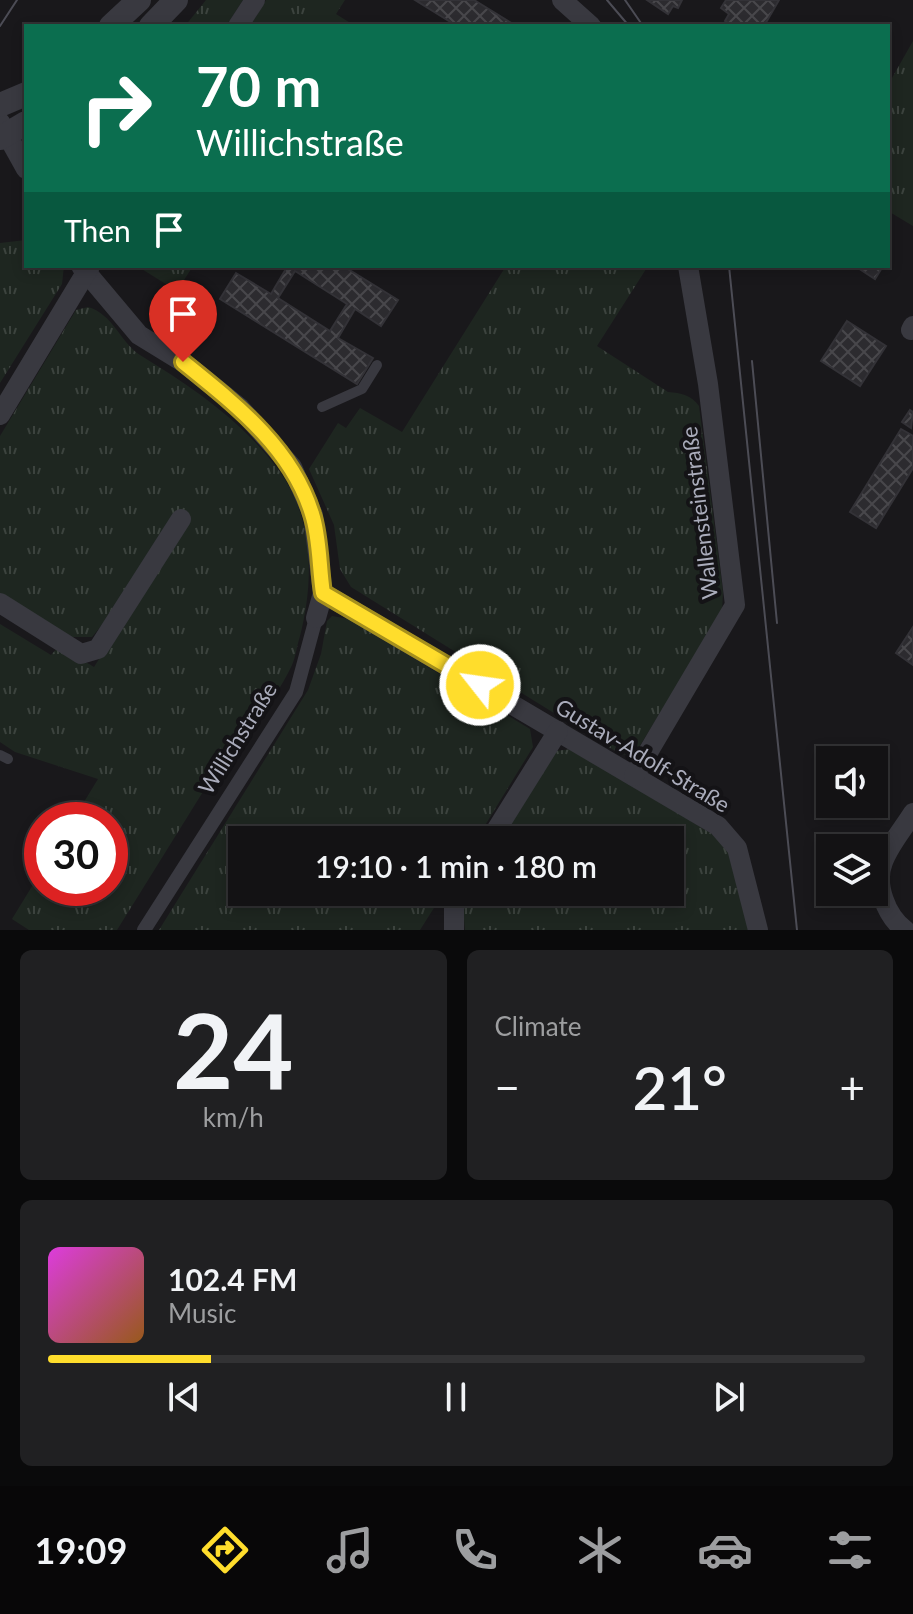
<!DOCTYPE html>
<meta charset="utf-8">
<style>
body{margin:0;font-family:Lato,sans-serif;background:#202022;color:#f1f3f6;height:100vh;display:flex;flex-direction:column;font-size:30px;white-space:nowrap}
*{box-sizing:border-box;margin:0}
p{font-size:26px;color:#9d9ea0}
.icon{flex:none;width:44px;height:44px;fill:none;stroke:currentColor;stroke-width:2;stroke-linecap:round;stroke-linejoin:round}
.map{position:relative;height:930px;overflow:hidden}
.drawer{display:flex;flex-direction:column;gap:20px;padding:20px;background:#0a0a0b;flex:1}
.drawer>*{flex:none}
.banner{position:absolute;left:24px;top:24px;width:866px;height:244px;border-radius:0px;box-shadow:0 4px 12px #0003,0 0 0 2px #323234;background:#0b6e4f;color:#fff;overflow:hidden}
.buttons{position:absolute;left:816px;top:746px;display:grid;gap:16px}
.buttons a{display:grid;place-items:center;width:72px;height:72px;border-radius:0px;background:#131214;box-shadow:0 4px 12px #0003,0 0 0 2px #323234;font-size:40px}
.speed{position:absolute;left:24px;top:802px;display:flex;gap:16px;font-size:40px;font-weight:700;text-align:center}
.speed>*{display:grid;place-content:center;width:104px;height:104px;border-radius:50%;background:#131214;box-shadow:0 4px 12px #0003,0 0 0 2px #323234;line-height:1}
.speed .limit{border:12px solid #d22;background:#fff;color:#111}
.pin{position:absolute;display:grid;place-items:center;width:68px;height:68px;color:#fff;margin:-82px -34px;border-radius:50% 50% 50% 0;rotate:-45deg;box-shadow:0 0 8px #0007}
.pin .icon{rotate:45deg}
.me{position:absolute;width:88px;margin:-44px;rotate:300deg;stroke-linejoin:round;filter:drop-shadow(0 0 6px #0008)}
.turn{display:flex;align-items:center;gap:28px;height:168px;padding:0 40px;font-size:36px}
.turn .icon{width:104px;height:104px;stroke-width:2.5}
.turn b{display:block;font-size:56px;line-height:68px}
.then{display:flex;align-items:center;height:76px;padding:0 40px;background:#0003;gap:16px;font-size:30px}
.big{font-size:60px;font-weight:600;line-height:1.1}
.drawer .card{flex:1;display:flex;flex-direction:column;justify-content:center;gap:12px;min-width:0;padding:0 28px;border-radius:12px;background:#202022}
.drawer .dial{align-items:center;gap:0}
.dial b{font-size:104px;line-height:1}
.song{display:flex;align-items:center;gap:24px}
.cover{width:96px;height:96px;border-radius:12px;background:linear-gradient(135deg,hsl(300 70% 55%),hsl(30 70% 35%))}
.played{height:8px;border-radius:4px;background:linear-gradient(90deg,#ffdd2c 20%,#323234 20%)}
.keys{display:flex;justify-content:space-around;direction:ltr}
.heat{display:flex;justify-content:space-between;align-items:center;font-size:44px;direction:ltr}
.drawer .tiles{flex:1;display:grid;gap:20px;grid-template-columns:1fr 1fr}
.card:last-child{grid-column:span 2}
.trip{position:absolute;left:228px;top:826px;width:456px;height:80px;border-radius:0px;background:#131214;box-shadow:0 4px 12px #0003,0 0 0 2px #323234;font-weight:600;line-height:80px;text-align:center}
.tabs{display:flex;height:128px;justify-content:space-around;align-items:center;background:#080708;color:#9d9ea0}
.tabs .icon{width:56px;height:56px}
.tabs .active{color:#ffdd2c}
.tabs b{font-size:36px;color:#f1f3f6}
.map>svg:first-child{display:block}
.grass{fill:url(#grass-tufts)}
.building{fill:url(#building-cross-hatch);stroke:#333237;stroke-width:2;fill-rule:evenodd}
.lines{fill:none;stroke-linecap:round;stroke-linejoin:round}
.service{stroke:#393940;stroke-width:10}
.pedestrian{stroke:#393940;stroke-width:14}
.minor{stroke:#393940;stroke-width:20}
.tertiary{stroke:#393940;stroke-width:24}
.tram{stroke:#4c4c55;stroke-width:2}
.route-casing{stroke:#a6901d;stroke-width:20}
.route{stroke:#ffdd2c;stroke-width:14}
.labels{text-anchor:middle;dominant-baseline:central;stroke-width:8;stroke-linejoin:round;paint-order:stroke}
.street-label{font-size:22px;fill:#aaacbb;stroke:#141316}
</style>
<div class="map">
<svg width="913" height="930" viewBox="0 0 913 930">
<defs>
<pattern id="grass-tufts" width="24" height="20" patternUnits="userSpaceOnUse" patternTransform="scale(2)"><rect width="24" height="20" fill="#1e2620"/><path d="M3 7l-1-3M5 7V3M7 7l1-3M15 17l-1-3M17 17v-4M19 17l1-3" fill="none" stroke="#3c433e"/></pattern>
<pattern id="building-cross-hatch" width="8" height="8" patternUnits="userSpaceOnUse" patternTransform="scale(2)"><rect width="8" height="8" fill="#2c2b2f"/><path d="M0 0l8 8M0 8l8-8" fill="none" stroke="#48474b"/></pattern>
</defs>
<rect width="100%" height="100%" fill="#19181b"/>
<g class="grass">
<path d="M 206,0 L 243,0 L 226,26 L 185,26 Z"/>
<path d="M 266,0 L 345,0 L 336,14 L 355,26 L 250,26 Z"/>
<path d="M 913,41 L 913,226 L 888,211 L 888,85 Z"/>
<path d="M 26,240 L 26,266 L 64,266 L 62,284 L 0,383 L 0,243 Z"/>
<path d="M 137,266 L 193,266 L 177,291 Z"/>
<path d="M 506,266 L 648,266 L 597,346 L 668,392 C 681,393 691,395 699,406 L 723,592 L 722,612 L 636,752 L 630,755 L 620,754 L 351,587 L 340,569 L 334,525 L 309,469 L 338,423 L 346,428 L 360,408 L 402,432 Z"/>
<path d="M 88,307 C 113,314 120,342 140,355 C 192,387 244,422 280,472 C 314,520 314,581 300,636 C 297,645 296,656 292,665 C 287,676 280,687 274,697 L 265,692 L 117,930 L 29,930 L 12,919 L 42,870 L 42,888 L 110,888 L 110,820 L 73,820 L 98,779 L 15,752 L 0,742 L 0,624 L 51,655 L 59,646 L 94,667 L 189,518 L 92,637 L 67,637 L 0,595 L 0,436 L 76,310 Z"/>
<path d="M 332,616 L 349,619 L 530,729 L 533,747 L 476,840 L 242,840 L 242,892 L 444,892 L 420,930 L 159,930 L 308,690 L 321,654 L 327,621 Z"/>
<path d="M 572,749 L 722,840 L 730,850 L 750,930 L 465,930 L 463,908 L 469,892 L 670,892 L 670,840 L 500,840 L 555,751 Z"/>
</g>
<g class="building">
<path d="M 415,0 L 474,0 L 516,26 L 457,26 Z"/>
<path d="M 647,0 L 682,0 L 678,8 L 673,6 L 668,14 Z"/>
<path d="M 726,0 L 779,0 L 764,26 L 732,26 L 725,21 L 729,14 L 721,8 Z"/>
<path d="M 285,266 L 343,266 L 398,300 L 381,326 L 355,309 L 338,338 L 373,358 L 357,384 L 220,299 L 236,273 L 271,294 L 287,267 ZM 295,271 L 347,304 L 330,331 L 278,298 Z"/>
<path d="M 855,266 L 883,266 L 875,279 Z"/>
<path d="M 847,321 L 886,346 L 860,386 L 821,361 Z"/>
<path d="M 910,410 L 913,412 L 911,428 L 902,422 Z"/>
<path d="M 901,429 L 913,436 L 913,468 L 876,528 L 850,512 Z"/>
<path d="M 913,627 L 913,665 L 896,653 Z"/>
</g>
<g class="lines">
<g class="service">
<path d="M 322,407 L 362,389 L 377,365"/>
<path d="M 0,755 L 8,759"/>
</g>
<path class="pedestrian" d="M 144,930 L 296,692 L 316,618"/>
<g class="minor">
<path d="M 562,0 L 591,26"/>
<path d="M 238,26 L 255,0"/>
<path d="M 0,122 L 26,169"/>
<path d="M 81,266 L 139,335 L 183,362 L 240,408 L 292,467 L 313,515 L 323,593 L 316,618"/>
<path d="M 911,330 L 913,326"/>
<path d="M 0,415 L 90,266"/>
<path d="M 323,593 L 718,826 L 737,848 L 758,930"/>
<path d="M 0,603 L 81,654 L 98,649 L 181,519"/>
<path d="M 634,776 L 735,605 L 708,384 L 688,266"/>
<path d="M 490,840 L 558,731"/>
<path d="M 454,930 L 454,908 L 460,892"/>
<path d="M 905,930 C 886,916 874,884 883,862 C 889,845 903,829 913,813"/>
</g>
<g class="tertiary">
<path d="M 111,26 L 139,0"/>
<path d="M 151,26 L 176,0"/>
<path d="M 0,105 L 26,94"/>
<path d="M 0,138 L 26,123"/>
</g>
<g class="tram">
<path d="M 607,0 L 629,26"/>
<path d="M 625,0 L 643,26"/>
<path d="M 0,26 L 17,0"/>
<path d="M 729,266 L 797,930"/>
<path d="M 752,361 L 777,623"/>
</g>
</g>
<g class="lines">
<g class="route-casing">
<path id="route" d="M 183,362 C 235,404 292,448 312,514 C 320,538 319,568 323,593 L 480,685"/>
</g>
<use href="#route" class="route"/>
</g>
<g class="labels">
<g class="street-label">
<text transform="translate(699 513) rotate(-97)">Wallensteinstraße</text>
<text transform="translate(237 738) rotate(-58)">Willichstraße</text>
<text transform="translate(643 755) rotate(31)">Gustav-Adolf-Straße</text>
</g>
</g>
</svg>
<div class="buttons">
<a><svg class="icon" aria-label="sound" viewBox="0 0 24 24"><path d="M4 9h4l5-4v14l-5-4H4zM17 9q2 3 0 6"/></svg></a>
<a><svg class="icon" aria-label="layers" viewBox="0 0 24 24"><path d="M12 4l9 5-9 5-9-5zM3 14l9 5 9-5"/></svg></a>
</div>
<div class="speed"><div class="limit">30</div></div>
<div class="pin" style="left:183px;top:362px;background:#d93025"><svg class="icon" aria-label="arrive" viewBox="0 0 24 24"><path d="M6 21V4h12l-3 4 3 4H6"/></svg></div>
<svg class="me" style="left:480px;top:685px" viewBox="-20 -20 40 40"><circle r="17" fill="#ffdd2c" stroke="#fff" stroke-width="3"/><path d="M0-11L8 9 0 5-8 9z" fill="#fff"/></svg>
<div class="trip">19:10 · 1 min · 180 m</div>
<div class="banner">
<div class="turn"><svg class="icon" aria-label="right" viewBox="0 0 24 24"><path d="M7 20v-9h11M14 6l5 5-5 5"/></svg><div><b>70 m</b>Willichstraße</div></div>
<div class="then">Then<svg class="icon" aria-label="arrive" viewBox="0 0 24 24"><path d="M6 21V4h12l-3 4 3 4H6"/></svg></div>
</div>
</div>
<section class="drawer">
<div class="tiles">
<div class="card dial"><b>24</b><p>km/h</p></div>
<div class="card"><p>Climate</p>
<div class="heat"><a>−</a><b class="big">21°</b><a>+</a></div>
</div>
<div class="card">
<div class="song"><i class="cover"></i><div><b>102.4 FM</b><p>Music</p></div></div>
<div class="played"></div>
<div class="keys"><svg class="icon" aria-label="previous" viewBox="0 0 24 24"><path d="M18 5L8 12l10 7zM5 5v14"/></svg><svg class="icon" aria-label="pause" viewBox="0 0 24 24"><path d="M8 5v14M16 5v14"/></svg><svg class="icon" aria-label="next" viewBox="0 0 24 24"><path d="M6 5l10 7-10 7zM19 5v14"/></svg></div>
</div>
</div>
</section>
<nav class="tabs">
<b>19:09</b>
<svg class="icon active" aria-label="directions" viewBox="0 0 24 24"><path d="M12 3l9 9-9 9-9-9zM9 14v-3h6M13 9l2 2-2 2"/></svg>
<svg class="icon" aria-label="music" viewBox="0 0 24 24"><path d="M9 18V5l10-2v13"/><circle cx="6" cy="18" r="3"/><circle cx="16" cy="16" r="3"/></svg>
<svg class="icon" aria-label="phone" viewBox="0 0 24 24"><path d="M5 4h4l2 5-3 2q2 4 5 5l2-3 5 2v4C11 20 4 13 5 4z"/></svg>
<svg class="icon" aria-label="climate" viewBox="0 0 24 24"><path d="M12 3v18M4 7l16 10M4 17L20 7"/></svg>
<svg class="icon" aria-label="car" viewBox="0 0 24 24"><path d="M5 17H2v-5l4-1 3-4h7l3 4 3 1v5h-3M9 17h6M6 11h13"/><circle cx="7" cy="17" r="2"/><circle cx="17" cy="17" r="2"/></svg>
<svg class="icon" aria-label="filters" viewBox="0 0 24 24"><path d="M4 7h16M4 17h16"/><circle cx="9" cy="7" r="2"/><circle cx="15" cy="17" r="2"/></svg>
</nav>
